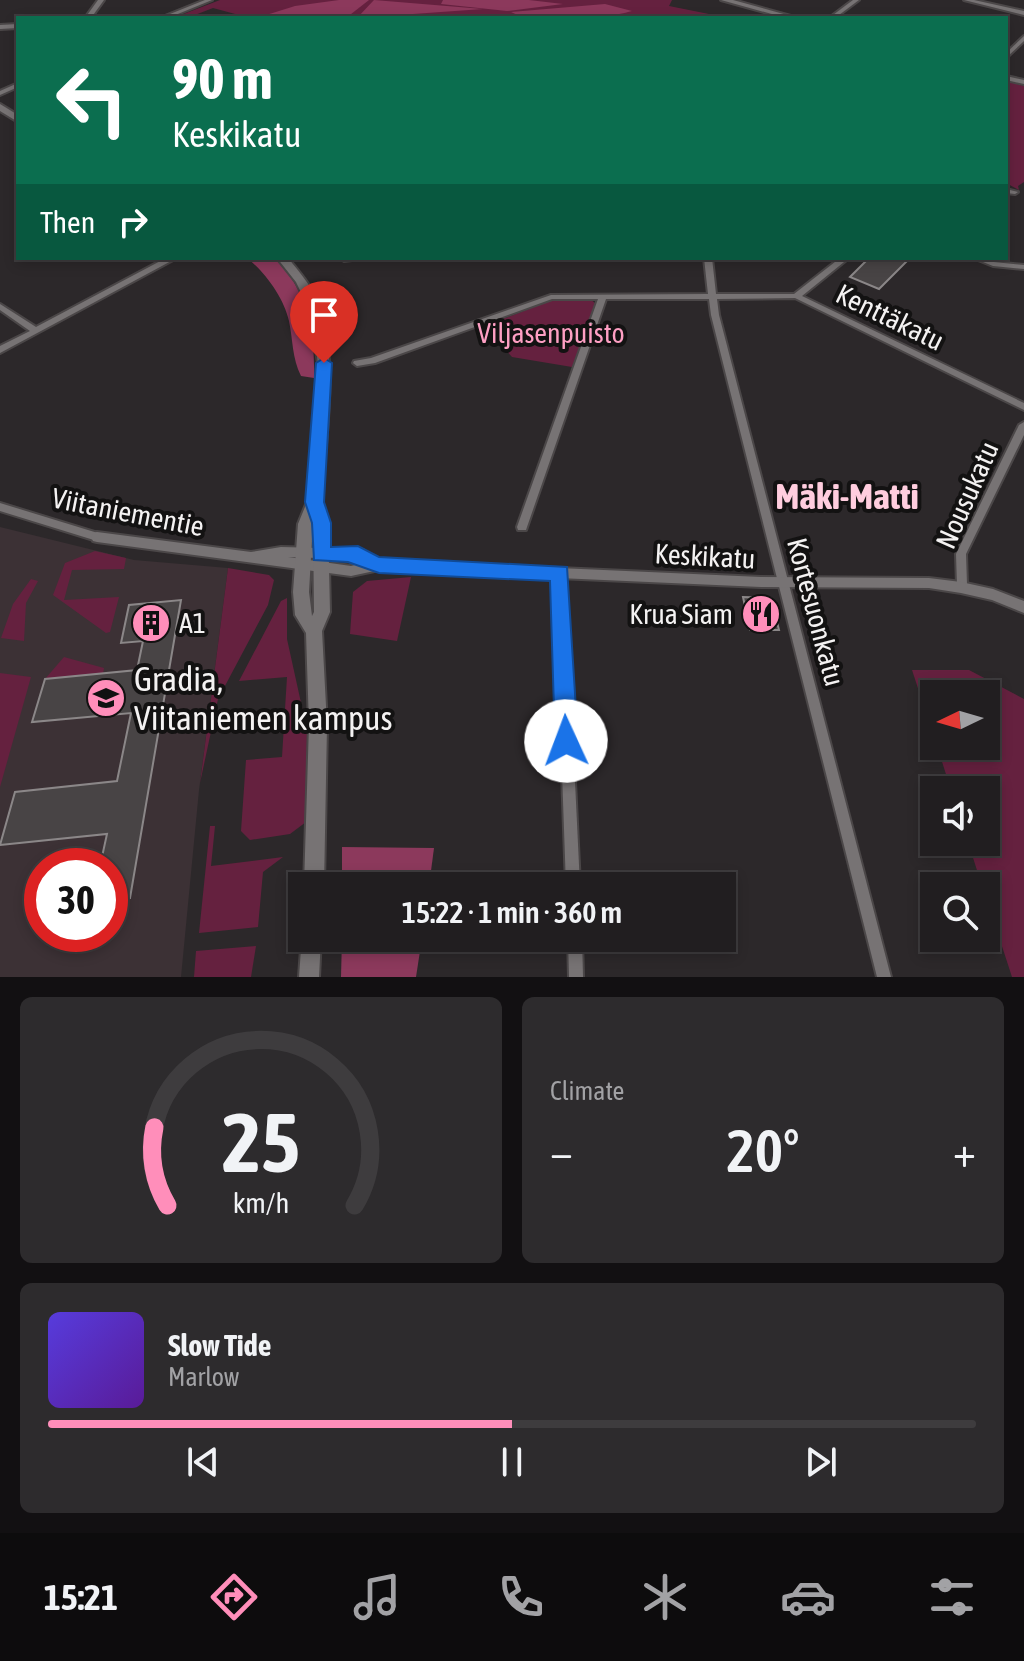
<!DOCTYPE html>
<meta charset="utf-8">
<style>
body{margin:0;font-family:"Asap Condensed",sans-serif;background:#2d2b2d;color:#f1f3f6;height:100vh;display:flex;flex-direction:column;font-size:30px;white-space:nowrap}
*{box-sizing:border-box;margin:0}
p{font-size:26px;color:#a2a2a5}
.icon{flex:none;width:44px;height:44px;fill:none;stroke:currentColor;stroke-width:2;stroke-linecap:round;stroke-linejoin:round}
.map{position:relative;height:977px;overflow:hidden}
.side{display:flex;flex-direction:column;gap:20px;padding:20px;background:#121012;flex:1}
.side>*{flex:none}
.banner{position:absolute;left:16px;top:16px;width:992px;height:244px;border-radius:0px;box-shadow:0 4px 12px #0003,0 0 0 2px #3e3c3e;background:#0b6e4f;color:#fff;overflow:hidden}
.needle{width:52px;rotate:265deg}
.buttons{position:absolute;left:920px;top:680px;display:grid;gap:16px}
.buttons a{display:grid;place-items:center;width:80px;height:80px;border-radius:0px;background:#211e20;box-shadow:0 4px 12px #0003,0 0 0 2px #3e3c3e;font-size:40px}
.speed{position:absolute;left:24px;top:848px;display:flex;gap:16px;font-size:40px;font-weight:700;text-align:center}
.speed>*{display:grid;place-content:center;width:104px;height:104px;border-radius:50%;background:#211e20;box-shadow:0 4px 12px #0003,0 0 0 2px #3e3c3e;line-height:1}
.speed .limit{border:12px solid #d22;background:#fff;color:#111}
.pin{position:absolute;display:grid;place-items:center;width:68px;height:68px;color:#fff;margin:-82px -34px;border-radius:50% 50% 50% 0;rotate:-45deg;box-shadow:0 0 8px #0007}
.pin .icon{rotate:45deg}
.me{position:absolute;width:88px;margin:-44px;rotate:358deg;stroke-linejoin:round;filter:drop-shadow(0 0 6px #0008)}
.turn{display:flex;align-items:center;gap:28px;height:168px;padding:0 24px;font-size:36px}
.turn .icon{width:104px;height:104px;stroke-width:2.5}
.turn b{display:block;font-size:56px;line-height:68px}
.then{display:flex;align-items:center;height:76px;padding:0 24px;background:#0003;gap:16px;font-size:30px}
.big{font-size:60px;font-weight:600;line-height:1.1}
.side .card{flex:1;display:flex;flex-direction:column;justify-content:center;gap:12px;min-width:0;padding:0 28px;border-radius:12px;background:#2d2b2d}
.side .dial{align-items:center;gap:0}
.dial svg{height:208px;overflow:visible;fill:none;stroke:#3e3c3e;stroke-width:7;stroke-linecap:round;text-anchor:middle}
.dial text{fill:#f1f3f6;stroke:none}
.song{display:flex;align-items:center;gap:24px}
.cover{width:96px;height:96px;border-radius:12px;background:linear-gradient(135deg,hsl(250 70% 55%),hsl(270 70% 35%))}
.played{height:8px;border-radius:4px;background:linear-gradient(90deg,#ff8eba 50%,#3e3c3e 50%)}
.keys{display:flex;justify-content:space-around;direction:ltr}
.heat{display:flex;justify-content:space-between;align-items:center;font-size:44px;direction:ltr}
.side .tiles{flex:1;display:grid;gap:20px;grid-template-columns:1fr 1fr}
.card:last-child{grid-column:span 2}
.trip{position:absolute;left:288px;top:872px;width:448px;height:80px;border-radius:0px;background:#211e20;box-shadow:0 4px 12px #0003,0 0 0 2px #3e3c3e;font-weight:600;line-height:80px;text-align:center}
.tabs{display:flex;height:128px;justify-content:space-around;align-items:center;background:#0d0c0d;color:#a2a2a5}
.tabs .icon{width:56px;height:56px}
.tabs .current{color:#ff8eba}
.tabs b{font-size:36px;color:#f1f3f6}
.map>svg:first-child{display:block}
.built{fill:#3c3135;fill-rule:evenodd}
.green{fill:#65213f}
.forest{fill:#8c395c}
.building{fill:#484445;stroke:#8b8788;stroke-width:2}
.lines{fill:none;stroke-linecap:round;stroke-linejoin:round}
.minor-casing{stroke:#4b4748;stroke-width:4}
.tertiary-casing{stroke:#4b4748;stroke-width:4}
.secondary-casing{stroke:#4b4748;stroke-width:4}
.minor{fill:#777374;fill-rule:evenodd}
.tertiary{fill:#777374;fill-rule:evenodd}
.secondary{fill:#777374;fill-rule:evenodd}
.route{fill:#1a73e8;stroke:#114b97;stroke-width:2}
.labels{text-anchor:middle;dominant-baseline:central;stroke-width:8;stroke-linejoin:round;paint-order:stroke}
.street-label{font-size:28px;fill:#f4f2f2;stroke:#131212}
.park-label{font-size:28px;fill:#fe9fc3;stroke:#131212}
.poi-label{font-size:28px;fill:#f4f2f2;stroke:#131212;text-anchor:end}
.near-poi-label{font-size:34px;fill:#f4f2f2;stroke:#131212;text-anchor:start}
.district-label{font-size:36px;font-weight:bold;fill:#ffcdde;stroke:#131212}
</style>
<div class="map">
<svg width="1024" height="977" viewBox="0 0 1024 977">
<rect width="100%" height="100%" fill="#2c282a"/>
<path class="built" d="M 0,527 L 134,560 L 228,568 L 199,790 L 181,977 L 0,977 ZM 42,866 L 110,866 L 110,934 L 42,934 Z"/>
<g class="green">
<path d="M 220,0 L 672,0 L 669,6 L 729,18 L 250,18 L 213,8 L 187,18 L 181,15 Z"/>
<path d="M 1006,81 L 1024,86 L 1024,182 L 1018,186 L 1019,190 L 1006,183 Z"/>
<path d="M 589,298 L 596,304 L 572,367 L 512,357 L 484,326 L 553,300 Z"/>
<path d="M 95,551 L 126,558 L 124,569 L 72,570 L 64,600 L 119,597 L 110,632 L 106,633 L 53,595 L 65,563 Z"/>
<path d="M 228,568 L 269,575 L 274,580 L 268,605 L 218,699 L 200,783 Z"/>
<path d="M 411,577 L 397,641 L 350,634 L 353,592 L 367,581 Z"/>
<path d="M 31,579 L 38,581 L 26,603 L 24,641 L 1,638 L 13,604 Z"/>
<path d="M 287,598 L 287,639 L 307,730 L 306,822 L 290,834 L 250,840 L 241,831 L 246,760 L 282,757 L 287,677 L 239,681 L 281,601 Z"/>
<path d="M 64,657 L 104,668 L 103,674 L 45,679 Z"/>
<path d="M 969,670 L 1024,699 L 1024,977 L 1012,977 L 986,897 L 986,886 L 982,886 L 968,842 L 986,842 L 986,790 L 951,790 L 937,746 L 986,746 L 986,694 L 934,694 L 934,737 L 912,670 Z"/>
<path d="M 0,673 L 31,677 L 0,787 Z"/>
<path d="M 210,826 L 215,826 L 211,866 L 283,857 L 263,872 L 258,927 L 199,933 Z"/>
<path d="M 256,946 L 251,977 L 194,977 L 196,951 Z"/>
</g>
<g class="forest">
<path d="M 339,0 L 369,0 L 346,18 L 263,16 L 295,6 Z"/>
<path d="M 374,0 L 483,9 L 357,18 Z"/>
<path d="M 443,0 L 529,0 L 563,4 L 507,11 L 441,4 Z"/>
<path d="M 605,4 L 632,11 C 605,19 537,25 511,12 Z"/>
<path d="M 247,258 L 274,258 C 309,291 315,333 314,378 L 301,376 C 292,358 293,340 289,321 C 284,298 265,272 247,258 Z"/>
<path d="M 342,847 L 434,848 L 429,886 L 342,886 Z"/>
<path d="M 342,938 L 422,938 L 416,977 L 341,977 Z"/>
</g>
<g class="building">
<path d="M 869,258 L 910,258 L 879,289 L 850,277 Z"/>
<path d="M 743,597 L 771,598 L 779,630 L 750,630 Z"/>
<path d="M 181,600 L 130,898 L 110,901 L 110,866 L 100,866 L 107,834 L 0,845 L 15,792 L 117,781 L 131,713 L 32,722 L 45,679 L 137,670 L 143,641 L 121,643 L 129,605 Z"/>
</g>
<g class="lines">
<g class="minor-casing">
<g id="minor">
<path d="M 98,0 L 104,0 L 91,18 L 85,18 Z"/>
<path d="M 205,0 L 212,0 L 168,18 L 160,18 Z"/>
<path d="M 853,0 L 859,0 L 835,18 L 829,18 Z"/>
<path d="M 964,0 L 974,0 L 1024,11 L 1024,15 Z"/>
<path d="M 18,24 L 18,28 L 0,29 L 0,25 Z"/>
<path d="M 1024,36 L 1024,41 L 1006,58 L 1006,53 Z"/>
<path d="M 18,83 L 18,87 L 0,95 L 0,91 Z"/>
<path d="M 1006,189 L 1018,192 L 1015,194 L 1006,193 Z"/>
<path d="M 166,258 L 170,258 L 173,260 L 0,353 L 0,346 L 30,331 L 0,310 L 0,304 L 36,327 Z"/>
<path d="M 344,258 L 356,258 L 352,260 L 344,261 Z"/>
<path d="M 704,258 L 712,258 L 716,294 L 794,294 L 840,258 L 849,258 L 802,296 L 1024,403 L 1024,410 L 795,298 L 717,299 L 719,315 L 891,977 L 877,977 L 711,315 L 709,299 L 606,299 L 527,527 L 526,530 L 518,530 L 517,527 L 598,299 L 552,299 L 375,363 L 357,366 L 353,363 L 354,361 L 371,358 L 551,295 L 708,294 Z"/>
<path d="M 973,258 L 984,258 L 994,262 L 1024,265 L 1024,269 L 993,266 Z"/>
<path d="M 1024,422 L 1024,435 L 966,554 L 967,585 L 966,588 L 962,590 L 958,588 L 957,585 L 956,554 L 1019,425 Z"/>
<path d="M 0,503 L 101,534 L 102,537 L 101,540 L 97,541 L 0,511 Z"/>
<path d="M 560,569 L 564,570 L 565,573 L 580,886 L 566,886 L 555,573 L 556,570 Z"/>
<path d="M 568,938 L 582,938 L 583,977 L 569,977 Z"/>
</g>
</g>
<g class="tertiary-casing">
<path id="tertiary" d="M 97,532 L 251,552 L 281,547 L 358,549 L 363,550 L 364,555 L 379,560 L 761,577 L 929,578 L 961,582 L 993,589 L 1024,601 L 1024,613 L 992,600 L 961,593 L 929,588 L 761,587 L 379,570 L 351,576 L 97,542 L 93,541 L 91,537 L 93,533 ZM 288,557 L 350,559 L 351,562 L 359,564 L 351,566 Z"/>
</g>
<g class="secondary-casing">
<g id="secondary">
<path d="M 721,0 L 733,0 L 798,18 L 786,18 Z"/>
<path d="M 1006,76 L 1024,80 L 1024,84 L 1006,80 Z"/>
<path d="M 0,104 L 18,115 L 18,122 L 0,111 Z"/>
<path d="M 277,258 L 288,258 C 301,274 315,290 321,310 C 338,367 325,443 321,502 L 328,523 L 330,612 L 322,631 L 327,725 L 324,886 L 304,886 L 309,725 L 306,633 L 295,615 L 293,592 L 298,524 L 307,502 L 318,363 L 309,309 L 296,282 ZM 313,521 L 314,612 L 312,616 L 309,592 Z"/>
<path d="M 302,935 L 302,938 L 321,938 L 319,977 L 299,977 Z"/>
</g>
</g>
<use href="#minor" class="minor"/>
<use href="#tertiary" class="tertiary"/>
<use href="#secondary" class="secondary"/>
</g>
<path class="route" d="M 324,358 L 332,363 L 324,502 L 331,523 L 331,547 L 358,546 L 379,557 L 567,567 L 578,741 L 574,749 L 566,752 L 558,749 L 555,741 L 550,581 L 379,573 L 348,562 L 314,560 L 312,523 L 305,502 L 316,363 Z"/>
<defs>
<g id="restaurant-disc" transform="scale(2)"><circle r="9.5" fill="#ff8eba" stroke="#131212"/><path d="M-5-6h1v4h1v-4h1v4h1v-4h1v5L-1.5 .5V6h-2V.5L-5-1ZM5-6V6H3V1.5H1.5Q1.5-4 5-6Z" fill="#111"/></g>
<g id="building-disc" transform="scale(2)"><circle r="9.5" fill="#ff8eba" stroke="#131212"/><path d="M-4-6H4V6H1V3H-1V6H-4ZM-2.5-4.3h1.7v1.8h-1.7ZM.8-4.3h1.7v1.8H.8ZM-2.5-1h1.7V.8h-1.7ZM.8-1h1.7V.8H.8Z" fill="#111"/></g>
<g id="university-disc" transform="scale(2)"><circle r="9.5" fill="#ff8eba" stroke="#131212"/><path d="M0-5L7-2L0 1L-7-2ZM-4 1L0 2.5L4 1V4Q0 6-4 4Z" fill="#111"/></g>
</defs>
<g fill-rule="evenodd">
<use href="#restaurant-disc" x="761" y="614"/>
<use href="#building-disc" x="151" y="623"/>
<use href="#university-disc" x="106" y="698"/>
</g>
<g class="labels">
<g class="street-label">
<text transform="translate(890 317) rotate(26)">Kenttäkatu</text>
<text transform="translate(967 495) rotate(-66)">Nousukatu</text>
<text transform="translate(128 512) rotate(11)">Viitaniementie</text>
<text transform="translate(705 556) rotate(3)">Keskikatu</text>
<text transform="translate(816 612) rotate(75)">Kortesuonkatu</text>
</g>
<g class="park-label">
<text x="551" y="333">Viljasenpuisto</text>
</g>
<g class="poi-label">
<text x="733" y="614">Krua Siam</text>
<text x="179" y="623" text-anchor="start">A1</text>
</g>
<g class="near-poi-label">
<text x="134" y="678">Gradia,<tspan x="134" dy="39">Viitaniemen kampus</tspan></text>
</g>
<g class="district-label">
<text x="847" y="496">Mäki-Matti</text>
</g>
</g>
</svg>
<div class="buttons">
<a><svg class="needle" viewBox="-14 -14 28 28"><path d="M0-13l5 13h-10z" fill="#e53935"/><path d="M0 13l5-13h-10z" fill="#a2a2a5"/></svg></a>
<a><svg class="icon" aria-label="sound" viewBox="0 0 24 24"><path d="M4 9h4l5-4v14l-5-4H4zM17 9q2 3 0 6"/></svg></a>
<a><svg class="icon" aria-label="search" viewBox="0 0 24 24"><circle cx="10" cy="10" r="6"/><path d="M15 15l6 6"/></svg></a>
</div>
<div class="speed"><div class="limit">30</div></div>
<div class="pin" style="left:324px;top:363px;background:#d93025"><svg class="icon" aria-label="arrive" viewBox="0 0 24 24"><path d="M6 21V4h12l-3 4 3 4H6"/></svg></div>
<svg class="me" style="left:566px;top:741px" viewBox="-20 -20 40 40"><circle r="19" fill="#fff"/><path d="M0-13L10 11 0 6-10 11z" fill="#1a73e8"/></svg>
<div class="trip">15:22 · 1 min · 360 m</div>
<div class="banner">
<div class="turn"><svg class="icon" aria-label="left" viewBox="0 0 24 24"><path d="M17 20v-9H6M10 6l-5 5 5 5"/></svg><div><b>90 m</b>Keskikatu</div></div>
<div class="then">Then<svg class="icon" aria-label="right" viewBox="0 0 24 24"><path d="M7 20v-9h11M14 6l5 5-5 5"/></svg></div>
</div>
</div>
<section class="side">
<div class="tiles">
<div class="card dial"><svg viewBox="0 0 100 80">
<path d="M14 69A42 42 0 1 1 86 69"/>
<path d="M14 69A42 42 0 0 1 9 39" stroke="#ff8eba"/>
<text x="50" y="56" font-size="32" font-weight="700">25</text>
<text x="50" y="72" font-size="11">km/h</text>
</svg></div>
<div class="card"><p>Climate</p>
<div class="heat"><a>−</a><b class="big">20°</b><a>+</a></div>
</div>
<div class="card">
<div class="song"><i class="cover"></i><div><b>Slow Tide</b><p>Marlow</p></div></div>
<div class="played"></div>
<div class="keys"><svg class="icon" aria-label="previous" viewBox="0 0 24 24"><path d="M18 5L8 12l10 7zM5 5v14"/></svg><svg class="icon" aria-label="pause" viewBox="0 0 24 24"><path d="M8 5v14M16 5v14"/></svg><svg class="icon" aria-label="next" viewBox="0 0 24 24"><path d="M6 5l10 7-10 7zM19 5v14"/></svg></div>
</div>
</div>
</section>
<nav class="tabs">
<b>15:21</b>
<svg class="icon current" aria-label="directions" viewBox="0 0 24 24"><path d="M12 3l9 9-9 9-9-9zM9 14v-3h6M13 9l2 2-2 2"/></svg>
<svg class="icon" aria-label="music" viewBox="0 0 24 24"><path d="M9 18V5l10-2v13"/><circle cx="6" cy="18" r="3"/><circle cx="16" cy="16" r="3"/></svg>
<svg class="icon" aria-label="phone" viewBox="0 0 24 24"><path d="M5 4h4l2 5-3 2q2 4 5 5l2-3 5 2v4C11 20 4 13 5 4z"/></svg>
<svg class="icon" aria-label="climate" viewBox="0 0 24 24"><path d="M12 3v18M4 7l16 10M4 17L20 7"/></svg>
<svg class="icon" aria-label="car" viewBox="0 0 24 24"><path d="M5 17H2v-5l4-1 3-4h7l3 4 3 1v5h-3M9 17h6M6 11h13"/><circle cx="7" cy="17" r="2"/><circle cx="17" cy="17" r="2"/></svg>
<svg class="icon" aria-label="filters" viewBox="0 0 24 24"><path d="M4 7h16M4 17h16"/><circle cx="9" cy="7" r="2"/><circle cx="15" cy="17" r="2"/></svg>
</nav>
